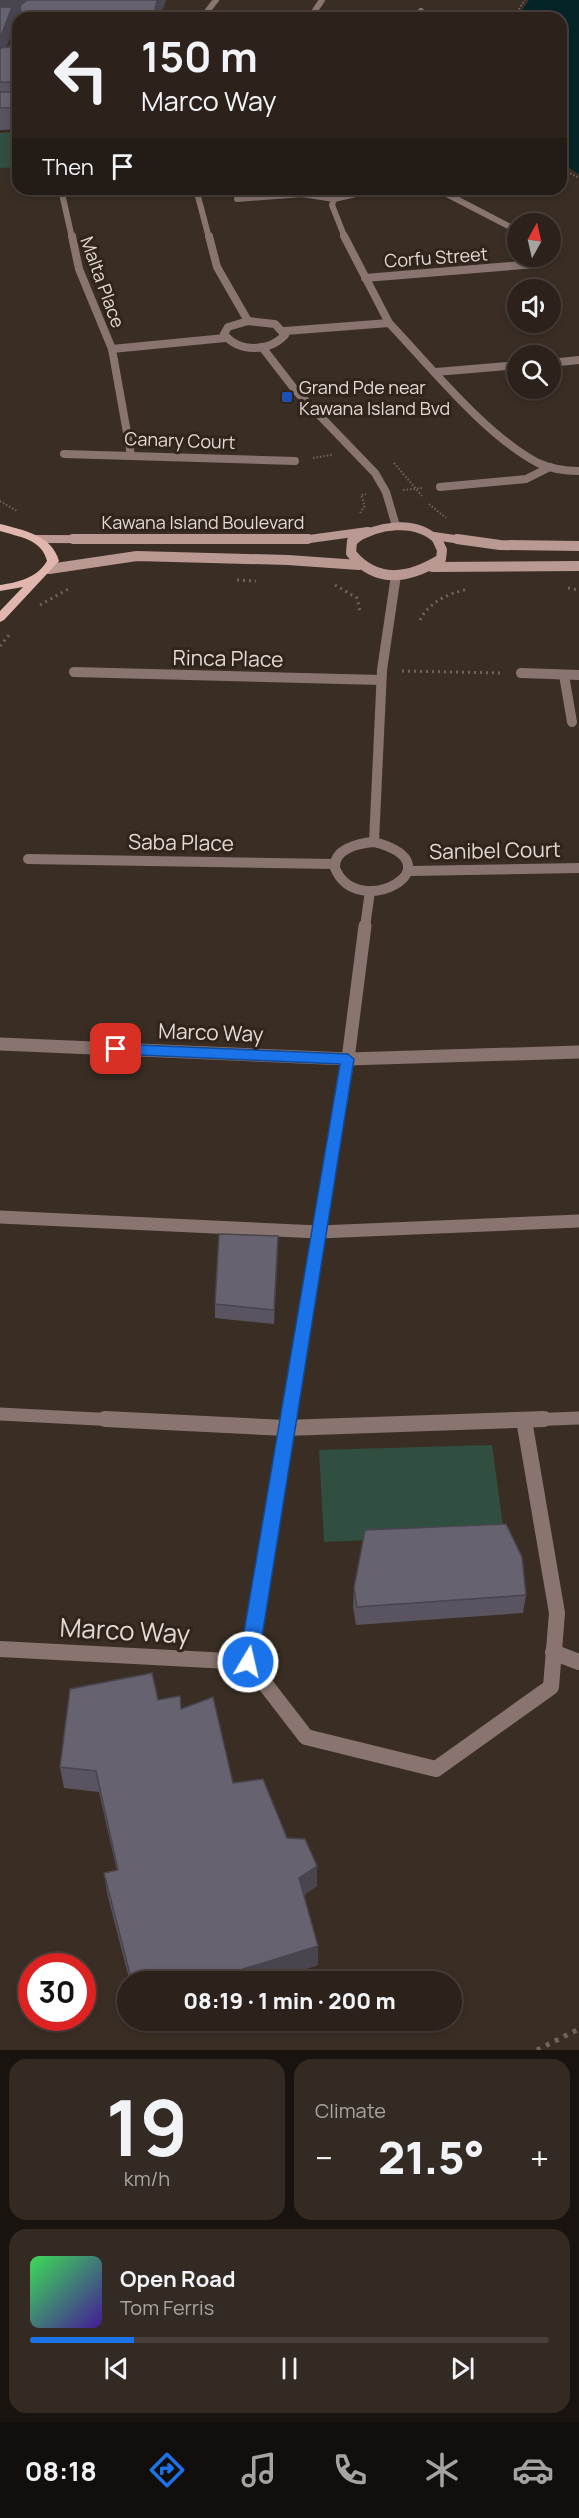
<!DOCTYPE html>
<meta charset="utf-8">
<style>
body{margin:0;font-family:Manrope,sans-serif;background:#342a24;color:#f1f3f6;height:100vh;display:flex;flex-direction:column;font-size:22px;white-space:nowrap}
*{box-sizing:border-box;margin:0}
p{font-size:20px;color:#a6a4a3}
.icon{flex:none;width:33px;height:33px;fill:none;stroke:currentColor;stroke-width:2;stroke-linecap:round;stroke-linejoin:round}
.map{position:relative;height:2050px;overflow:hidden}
.sheet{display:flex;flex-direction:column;gap:9px;padding:9px;background:#18130f;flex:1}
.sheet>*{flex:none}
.banner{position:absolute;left:12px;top:12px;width:555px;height:183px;border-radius:18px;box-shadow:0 3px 9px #0003,0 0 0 2px #483f3a;background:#2c221b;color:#f1f3f6;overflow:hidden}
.needle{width:39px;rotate:8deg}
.buttons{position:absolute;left:507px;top:213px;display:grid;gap:12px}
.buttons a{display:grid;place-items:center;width:54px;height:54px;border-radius:50%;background:#2c221b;box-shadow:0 3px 9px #0003,0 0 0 2px #483f3a;font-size:30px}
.speed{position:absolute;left:18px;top:1953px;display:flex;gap:12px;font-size:30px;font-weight:700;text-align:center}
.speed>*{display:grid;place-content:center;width:78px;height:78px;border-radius:50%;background:#2c221b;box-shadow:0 3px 9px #0003,0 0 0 2px #483f3a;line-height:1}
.speed .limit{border:9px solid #d22;background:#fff;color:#111}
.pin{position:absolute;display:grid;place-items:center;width:51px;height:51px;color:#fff;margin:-26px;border-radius:12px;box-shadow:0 3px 9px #0006}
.me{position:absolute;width:66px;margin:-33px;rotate:9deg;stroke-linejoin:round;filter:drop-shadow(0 0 4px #0008)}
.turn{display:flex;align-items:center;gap:21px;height:126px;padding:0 30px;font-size:27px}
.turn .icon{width:78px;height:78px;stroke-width:2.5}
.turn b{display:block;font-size:42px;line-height:51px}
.then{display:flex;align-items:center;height:57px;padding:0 30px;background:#0003;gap:12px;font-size:22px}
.big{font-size:45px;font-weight:800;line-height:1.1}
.sheet .card{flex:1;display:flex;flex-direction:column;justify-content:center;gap:9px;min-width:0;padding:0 21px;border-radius:18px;background:#342a24}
.sheet .dial{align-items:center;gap:0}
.dial b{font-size:78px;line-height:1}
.song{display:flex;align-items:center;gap:18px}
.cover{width:72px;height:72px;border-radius:9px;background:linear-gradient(135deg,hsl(130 70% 55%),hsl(260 70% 35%))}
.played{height:6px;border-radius:3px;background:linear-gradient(90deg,#1a73e8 20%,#483f3a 20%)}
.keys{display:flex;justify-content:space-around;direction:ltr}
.heat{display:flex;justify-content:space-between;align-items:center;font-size:33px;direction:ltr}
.sheet .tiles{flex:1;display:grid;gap:9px;grid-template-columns:1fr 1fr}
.card:last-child{grid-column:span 2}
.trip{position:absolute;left:117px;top:1971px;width:345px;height:60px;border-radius:30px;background:#2c221b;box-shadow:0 3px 9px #0003,0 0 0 2px #483f3a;font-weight:800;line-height:60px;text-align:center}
.dock{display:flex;height:96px;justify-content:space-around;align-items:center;background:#120e0b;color:#a6a4a3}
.dock .icon{width:42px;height:42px}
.dock .selected{color:#1a73e8}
.dock b{font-size:27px;color:#f1f3f6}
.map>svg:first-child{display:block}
.green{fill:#314f40}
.water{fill:#052428}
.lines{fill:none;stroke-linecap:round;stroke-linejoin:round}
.path-far2{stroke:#6f645c;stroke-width:2;stroke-dasharray:1.5 2;stroke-linecap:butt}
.path-far1{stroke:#6f645c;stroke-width:3;stroke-dasharray:2 4;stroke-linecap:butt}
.path{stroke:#6f645c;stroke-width:5;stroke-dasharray:4 6;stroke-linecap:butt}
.service-far1{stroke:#897470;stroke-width:8}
.service{stroke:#897470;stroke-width:13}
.minor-far4{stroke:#897470;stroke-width:6}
.minor-far3{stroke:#897470;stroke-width:8}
.minor-far2{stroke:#897470;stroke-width:10}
.minor-far1{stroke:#897470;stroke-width:13}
.minor{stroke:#897470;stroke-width:16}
.tertiary-far1{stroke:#897470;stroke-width:6}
.tertiary{stroke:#897470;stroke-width:8}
.secondary-far1{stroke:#bb9993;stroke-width:8}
.secondary{stroke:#bb9993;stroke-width:10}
.primary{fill:#e1b6ae;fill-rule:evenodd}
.wall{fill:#595460}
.shaded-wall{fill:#48454e}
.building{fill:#676270;stroke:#48454e;stroke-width:1.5}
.route{fill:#1a73e8;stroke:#114b97;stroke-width:1.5}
.transit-dot{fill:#1a4fb4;stroke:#30241b;stroke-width:2}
.labels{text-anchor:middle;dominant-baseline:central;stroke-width:6;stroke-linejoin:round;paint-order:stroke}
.far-street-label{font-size:18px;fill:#e1d9d3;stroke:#30241b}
.far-poi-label{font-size:18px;fill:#e1d9d3;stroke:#30241b;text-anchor:start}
.street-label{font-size:21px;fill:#e1d9d3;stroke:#30241b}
.near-street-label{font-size:26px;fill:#e1d9d3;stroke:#30241b}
</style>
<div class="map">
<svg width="579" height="2050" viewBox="0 0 579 2050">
<rect width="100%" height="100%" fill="#3a2e24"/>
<g class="green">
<path d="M 18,132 L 18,167 L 0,168 L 0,133 Z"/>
<path d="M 492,1445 L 504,1534 L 324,1542 L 319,1450 Z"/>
</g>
<path class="water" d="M 529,0 L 579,0 L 579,174 L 561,162 L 561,18 L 517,18 Z"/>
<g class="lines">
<g class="path-far2">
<path d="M 513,18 L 525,0"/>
<path d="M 561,168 L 579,178"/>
<path d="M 313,458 L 332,455"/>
<path d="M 394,463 L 422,496"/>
<path d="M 403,490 L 423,488"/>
<path d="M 0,501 L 17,511"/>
<path d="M 429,504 L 446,518"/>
<path d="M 360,513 L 365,506 L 361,495 L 366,494"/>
</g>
<g class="path-far1">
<path d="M 237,580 L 256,581"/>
<path d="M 335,585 L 357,598 L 360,611"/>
<path d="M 568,588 L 579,590"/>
<path d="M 40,605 L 70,588"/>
<path d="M 420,620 C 430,601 449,593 469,589"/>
<path d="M 0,646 L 9,635"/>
<path d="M 402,671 L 502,673"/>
</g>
<path class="path" d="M 537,2050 L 579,2029"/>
<g class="service-far1">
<path d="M 64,454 L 295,461"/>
<path d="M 440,487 L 526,479 L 550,467"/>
</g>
<g class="service">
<path d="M 0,1044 L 348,1059 L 579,1052"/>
<path d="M 0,1217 L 319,1232 L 579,1221"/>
</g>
<g class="minor-far4">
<path d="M 311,17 L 328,18"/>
<path d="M 310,18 L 322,0"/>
<path d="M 413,18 L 421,11"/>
<path d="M 7,63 L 18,30"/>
<path d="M 61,189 L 72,238"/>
<path d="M 237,199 L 302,194 L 334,199 L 360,193 L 441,191 L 518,231"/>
<path d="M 334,199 L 332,205 L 345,238"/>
</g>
<g class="minor-far3">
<path d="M 72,236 L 79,269 L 112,349 L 131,455"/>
<path d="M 365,278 L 536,264 L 545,260 L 546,256"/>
<path d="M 389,323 C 431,367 485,435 538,463 C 551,469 565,471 579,471"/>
<path d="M 285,331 L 389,323 L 344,236"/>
<path d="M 112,349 L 225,338"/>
<path d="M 550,363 L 579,360"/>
<path d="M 436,372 L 518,365"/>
</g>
<g class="minor-far2">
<path d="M 74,672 L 381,680"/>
<path d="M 521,673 L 579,675"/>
<path d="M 564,675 L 572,722"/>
<path d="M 374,842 L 382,670 L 396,575"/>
<path d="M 374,842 C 461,865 357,923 335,868 C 333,849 359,843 374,842 Z"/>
<path d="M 28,859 L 334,864"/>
<path d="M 411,871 L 579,868"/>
<path d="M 365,927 L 370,891"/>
</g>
<g class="minor-far1">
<path d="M 0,1414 L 136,1421"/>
<path d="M 288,1421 L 348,1059 L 365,926"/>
<path d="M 500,1421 L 579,1418"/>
</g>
<g class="minor">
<path d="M 105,1419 L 285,1428 L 544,1419"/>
<path d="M 288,1419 L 248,1662 L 306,1737 L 436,1769 L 551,1687 L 557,1613 L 524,1420"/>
<path d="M 0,1649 L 248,1662"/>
<path d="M 553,1652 L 579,1662"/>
</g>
<g class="tertiary-far1">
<path d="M 202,18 L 216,0"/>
<path d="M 196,189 L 209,238"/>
</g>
<g class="tertiary">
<path d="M 209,236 L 217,267 L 248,321"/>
<path d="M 248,321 L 275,324 L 285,335 C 269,352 239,353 224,334 L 228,327 Z"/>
<path d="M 262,347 L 296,391 L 375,473 L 386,492 L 396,526"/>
</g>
<g class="secondary-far1">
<path d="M 434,536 L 468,541"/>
<path d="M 37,539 L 302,540 L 368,531"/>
<path d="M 353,541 C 376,525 416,518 438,541"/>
</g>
<g class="secondary">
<path d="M 73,539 L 308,539"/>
<path d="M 355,539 L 352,541 L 351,553 C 377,585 410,578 441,559 L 442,550 L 437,539"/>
<path d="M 457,539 L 500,545 L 579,546"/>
<path d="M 432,567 L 579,566"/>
<path d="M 49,569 L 137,556 L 288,560 L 359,565"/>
</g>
<path class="primary" d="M 0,524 C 23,530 52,535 59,561 L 4,620 L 0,622 L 0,611 L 23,587 L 0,591 L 0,585 C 19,582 37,578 47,561 C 42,539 19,537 0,531 Z"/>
</g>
<g class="wall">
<path d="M 0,0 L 166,0 L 159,18 L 13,17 L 14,27 L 6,47 L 13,47 L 12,38 L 18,21 L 18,129 L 0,130 Z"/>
<path d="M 278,1236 L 274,1324 L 215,1318 L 215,1304 Z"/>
<path d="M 354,1588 L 526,1595 L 523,1613 L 356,1625 L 353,1607 Z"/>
<path d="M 158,1700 L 181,1709 L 233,1783 L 287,1838 L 317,1866 L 317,1886 L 304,1895 L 318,1965 L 265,1982 L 130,1982 L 107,1893 L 104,1873 L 117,1871 L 99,1792 L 64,1788 L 60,1767 Z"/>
</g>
<g class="shaded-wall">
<path d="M 0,0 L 28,0 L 20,6 L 20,15 L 19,17 L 13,17 L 14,27 L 2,59 L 0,60 Z"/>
<path d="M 157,0 L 166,0 L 159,18 L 153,18 Z"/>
<path d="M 278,1236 L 278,1250 L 274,1324 L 274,1310 Z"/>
<path d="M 317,1866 L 317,1886 L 299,1898 L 299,1878 Z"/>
<path d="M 318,1946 L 318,1965 L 265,1982 L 201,1982 Z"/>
</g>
<g class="building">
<path d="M 27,0 L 157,0 L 153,18 L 19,18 L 21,12 L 20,6 Z"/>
<path d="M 0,7 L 12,7 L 0,39 Z"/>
<path d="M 18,21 L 18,39 L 12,38 Z"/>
<path d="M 18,46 L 18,83 L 17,82 L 0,82 L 0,48 Z"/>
<path d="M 18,90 L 18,107 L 0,108 L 0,92 L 16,92 Z"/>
<path d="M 219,1234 L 278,1236 L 274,1310 L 215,1304 Z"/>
<path d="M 506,1524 L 522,1557 L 526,1595 L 357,1607 L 354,1588 L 365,1530 Z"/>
<path d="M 152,1673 L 158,1700 L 180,1696 L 181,1709 L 213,1697 L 233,1783 L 263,1779 L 287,1838 L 305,1839 L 317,1866 L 299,1878 L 318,1946 L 201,1982 L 132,1982 L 104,1873 L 118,1870 L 96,1771 L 60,1767 L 70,1689 Z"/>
</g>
<path class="route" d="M 116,1044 L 348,1054 L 354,1059 L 258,1662 L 255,1668 L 248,1670 L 242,1668 L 239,1662 L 340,1064 L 116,1054 L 109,1049 Z"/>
<rect class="transit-dot" x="281" y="391" width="12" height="12" rx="3"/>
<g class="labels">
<g class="far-street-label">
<text transform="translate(436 257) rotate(-4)">Corfu Street</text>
<text transform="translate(103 282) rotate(70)">Malta Place</text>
<text transform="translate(180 440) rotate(2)">Canary Court</text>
<text x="203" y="522">Kawana Island Boulevard</text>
</g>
<g class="far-poi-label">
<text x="299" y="387">Grand Pde near<tspan x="299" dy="21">Kawana Island Bvd</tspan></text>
</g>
<g class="street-label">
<text transform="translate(228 658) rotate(1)">Rinca Place</text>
<text transform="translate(181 842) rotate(1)">Saba Place</text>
<text transform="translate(495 850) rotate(-1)">Sanibel Court</text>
<text transform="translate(211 1032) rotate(2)">Marco Way</text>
</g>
<g class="near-street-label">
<text transform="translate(125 1630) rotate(3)">Marco Way</text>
</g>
</g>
</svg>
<div class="buttons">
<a><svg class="needle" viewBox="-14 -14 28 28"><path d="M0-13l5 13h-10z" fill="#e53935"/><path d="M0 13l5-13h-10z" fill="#a6a4a3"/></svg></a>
<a><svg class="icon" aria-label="sound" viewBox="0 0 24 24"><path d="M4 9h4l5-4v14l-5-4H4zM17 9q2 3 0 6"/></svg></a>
<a><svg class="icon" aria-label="search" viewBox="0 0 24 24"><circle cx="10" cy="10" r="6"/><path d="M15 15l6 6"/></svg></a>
</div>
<div class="speed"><div class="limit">30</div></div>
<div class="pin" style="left:116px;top:1049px;background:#d93025"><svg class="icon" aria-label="arrive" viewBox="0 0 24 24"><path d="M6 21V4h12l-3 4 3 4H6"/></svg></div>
<svg class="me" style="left:248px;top:1662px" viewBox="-20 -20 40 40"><circle r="17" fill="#1a73e8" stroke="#fff" stroke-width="3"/><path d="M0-11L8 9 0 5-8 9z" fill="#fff"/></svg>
<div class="trip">08:19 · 1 min · 200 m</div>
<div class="banner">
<div class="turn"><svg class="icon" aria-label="left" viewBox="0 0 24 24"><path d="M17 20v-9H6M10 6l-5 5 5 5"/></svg><div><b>150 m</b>Marco Way</div></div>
<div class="then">Then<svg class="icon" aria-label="arrive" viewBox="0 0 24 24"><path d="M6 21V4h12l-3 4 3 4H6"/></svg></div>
</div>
</div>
<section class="sheet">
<div class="tiles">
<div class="card dial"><b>19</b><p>km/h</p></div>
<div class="card"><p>Climate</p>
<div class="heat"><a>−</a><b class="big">21.5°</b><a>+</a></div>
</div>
<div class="card">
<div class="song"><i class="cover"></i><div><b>Open Road</b><p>Tom Ferris</p></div></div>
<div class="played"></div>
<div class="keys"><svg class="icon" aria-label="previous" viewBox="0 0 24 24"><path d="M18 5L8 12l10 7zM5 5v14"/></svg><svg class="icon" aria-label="pause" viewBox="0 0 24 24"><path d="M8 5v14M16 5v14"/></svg><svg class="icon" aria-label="next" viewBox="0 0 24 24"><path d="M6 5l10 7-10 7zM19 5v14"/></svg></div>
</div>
</div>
</section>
<nav class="dock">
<b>08:18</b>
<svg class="icon selected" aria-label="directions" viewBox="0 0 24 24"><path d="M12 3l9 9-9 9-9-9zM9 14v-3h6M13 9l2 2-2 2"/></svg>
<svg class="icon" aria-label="music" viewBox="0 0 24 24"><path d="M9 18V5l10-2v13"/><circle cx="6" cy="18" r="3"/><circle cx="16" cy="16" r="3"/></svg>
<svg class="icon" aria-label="phone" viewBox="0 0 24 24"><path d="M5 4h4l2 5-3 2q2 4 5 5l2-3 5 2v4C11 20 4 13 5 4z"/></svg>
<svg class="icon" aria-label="climate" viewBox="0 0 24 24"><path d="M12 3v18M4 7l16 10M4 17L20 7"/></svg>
<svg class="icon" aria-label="car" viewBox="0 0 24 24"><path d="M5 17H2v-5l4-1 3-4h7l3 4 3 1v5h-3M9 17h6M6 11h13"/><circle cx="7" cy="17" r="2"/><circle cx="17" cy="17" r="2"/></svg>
</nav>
